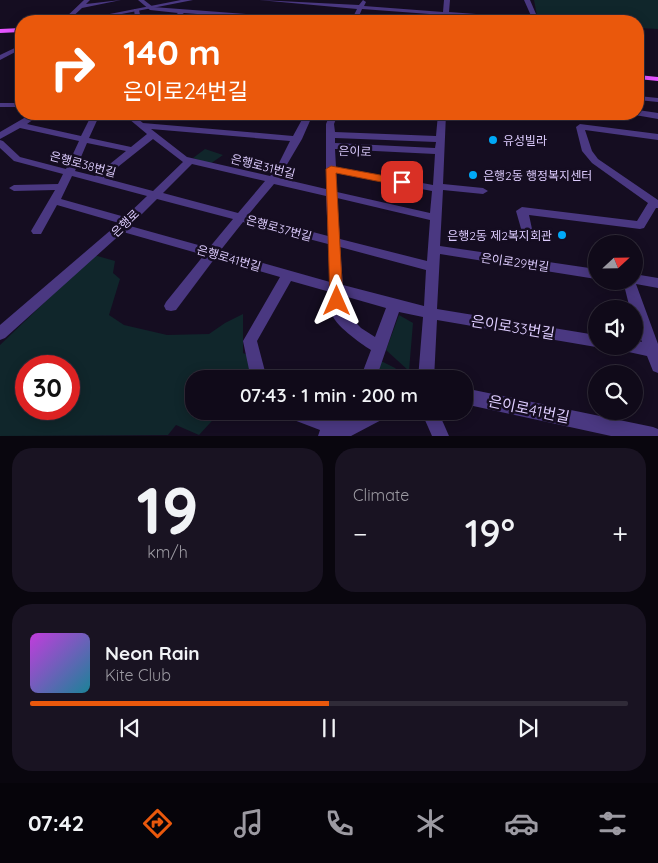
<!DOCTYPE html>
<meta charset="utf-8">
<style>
body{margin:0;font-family:Quicksand,"Noto Sans KR",sans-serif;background:#191322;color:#f1f3f6;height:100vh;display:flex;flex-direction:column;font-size:19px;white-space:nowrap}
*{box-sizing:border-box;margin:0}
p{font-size:16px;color:#9c9aa2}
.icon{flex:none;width:28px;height:28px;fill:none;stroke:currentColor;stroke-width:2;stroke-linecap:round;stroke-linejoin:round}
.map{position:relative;height:436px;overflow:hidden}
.side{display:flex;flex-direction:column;gap:12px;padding:12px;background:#09060e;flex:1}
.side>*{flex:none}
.banner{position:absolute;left:15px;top:15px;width:629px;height:105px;border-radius:20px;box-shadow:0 2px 12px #0003,0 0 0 1px #302b38;background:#ea580c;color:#fff;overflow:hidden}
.needle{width:32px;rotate:68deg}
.controls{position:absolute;left:588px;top:235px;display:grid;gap:10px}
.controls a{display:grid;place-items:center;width:55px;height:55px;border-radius:50%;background:#100a19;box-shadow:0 2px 12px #0003,0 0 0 1px #302b38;font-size:25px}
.speed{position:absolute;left:15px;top:355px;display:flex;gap:10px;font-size:25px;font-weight:700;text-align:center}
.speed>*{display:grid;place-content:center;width:65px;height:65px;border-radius:50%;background:#100a19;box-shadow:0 2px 12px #0003,0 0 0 1px #302b38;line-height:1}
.speed .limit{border:8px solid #d22;background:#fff;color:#111}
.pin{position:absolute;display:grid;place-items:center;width:42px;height:42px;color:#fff;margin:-21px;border-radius:10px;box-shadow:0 2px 8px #0006}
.me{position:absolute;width:55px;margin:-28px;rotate:0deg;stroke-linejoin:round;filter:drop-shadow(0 0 4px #0008)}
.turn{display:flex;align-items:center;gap:18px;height:105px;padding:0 25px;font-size:22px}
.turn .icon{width:65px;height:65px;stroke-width:2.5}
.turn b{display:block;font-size:35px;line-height:42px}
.big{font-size:38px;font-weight:600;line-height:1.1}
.side .card{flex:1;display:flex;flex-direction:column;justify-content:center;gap:8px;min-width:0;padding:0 18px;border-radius:20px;background:#191322}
.side .dial{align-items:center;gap:0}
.dial b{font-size:65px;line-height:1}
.song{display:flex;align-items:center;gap:15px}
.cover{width:60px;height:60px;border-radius:8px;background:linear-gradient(135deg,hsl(290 70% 55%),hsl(190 70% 35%))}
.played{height:5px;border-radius:2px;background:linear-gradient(90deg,#ea580c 50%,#302b38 50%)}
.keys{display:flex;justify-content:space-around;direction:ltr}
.heat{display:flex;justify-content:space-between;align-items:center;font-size:28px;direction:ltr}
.side .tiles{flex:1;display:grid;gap:12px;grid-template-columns:1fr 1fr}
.card:last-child{grid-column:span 2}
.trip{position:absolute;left:185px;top:370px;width:288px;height:50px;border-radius:20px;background:#100a19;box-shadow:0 2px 12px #0003,0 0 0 1px #302b38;font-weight:600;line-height:50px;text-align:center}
.tabs{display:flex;height:80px;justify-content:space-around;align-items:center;background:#06040a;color:#9c9aa2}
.tabs .icon{width:35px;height:35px}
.tabs .current{color:#ea580c}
.tabs b{font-size:22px;color:#f1f3f6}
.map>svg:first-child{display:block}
.green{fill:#10262b;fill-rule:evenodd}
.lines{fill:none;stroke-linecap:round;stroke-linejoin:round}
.minor{fill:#4a3881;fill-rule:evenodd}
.tertiary{fill:#4a3881;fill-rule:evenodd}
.primary{fill:#e554ff;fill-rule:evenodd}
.route{fill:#ea580c;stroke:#983908}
.poi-dot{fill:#00a9f8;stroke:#150d21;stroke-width:2}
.labels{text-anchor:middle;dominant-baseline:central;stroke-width:5;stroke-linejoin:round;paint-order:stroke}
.poi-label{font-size:12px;fill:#decdff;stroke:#150d21;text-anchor:start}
.street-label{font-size:12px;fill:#decdff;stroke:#150d21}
.near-street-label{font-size:15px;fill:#decdff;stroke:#150d21}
</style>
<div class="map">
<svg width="658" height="436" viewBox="0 0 658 436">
<rect width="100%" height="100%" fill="#150d21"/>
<g class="green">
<path d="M 534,0 L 658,0 L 658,29 L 638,28 L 638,21 L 538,21 Z"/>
<path d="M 205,149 L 223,155 L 210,164 L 193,158 Z"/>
<path d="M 94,255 L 115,261 L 113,273 L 120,279 L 109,315 L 124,325 L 167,335 L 209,334 L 225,323 L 243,314 L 243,353 L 260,360 L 247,379 L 194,379 L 194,411 L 221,411 L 199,435 L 176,425 L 168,435 L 0,436 L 0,345 ZM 26,366 L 69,366 L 69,409 L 26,409 Z"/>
<path d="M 399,315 L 413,323 L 409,371 L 386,350 Z"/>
<path d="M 381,361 L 395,368 L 407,379 L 376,379 Z"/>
</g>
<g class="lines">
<g class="minor">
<path d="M 84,0 L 90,0 L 86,4 L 121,0 L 82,8 L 68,21 L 62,21 Z"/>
<path d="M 138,0 L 144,0 L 153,7 L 310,19 L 313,21 L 291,21 L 184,13 L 173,21 L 167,21 L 178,13 L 150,10 Z"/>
<path d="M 259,0 L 359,5 L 363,0 L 366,2 L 364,6 L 443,12 L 444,0 L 450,0 L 449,12 L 532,18 L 524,0 L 530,0 L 539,21 L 448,15 L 448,21 L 442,21 L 443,15 L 362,9 L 357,21 L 351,21 L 357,9 Z"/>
<path d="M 134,9 L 139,10 L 141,19 L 138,21 L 131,21 L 135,18 Z"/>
<path d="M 21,45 L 21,49 L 0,60 L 0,55 Z"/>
<path d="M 638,96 L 658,98 L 658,102 L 638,100 Z"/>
<rect x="0" y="103" width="21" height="4"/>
<path d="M 638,110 L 658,113 L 658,119 L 635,115 L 638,114 Z"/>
<path d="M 31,114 L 41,114 L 27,124 L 81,136 L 92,114 L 100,114 L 89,138 L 131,147 L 147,134 L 123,114 L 132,114 L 143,123 L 293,136 L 305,114 L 313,114 L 302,139 L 279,178 L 326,189 L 326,124 L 330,114 L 338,114 L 334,124 L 335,132 L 436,136 L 438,114 L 446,114 L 443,184 L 483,188 L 488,191 L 483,194 L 443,190 L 440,246 L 596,269 L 596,279 L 440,254 L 437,309 L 596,335 L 596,346 L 599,346 L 596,347 L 437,320 L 434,379 L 418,379 L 423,317 L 399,312 L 376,379 L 360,379 L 371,350 C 360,343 334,325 331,312 C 330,306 330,298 330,292 L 291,281 L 257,341 L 267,379 L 251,379 L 243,341 L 280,277 L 215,258 L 176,310 L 171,311 L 166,310 L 164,306 L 166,302 L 204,255 L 123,232 L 5,338 L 0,340 L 0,325 L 119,223 L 57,205 L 41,234 L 33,234 L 31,231 L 55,190 L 14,191 L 9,188 L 14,185 L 58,184 L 63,174 L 14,161 L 0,148 L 0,140 L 3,141 L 20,157 L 66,169 L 79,141 L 20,128 L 0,139 L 0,132 ZM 151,129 L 290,141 L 275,171 L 270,176 L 187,157 ZM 335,138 L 436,142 L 435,148 L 335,143 ZM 153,139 L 183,162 L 153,191 L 104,178 ZM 87,143 L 126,151 L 95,176 L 75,171 ZM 335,149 L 435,154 L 433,185 L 336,167 ZM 192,164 L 265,181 L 238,213 L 163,193 ZM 336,173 L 432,191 L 430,213 L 337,192 ZM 72,176 L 147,196 L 125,217 L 61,199 ZM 274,184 L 326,196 L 328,236 L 248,215 ZM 337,198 L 430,220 L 427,261 L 340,239 ZM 157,199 L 233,219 L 209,248 L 130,226 ZM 243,222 L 328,244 L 330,282 L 220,251 ZM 340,247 L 426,270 L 424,306 L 343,285 ZM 344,296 L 386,308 L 375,337 L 361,328 L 345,311 Z"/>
<path d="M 580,124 L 658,134 L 658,140 L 585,130 L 592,151 L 598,159 L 658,200 L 658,208 L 656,208 L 644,228 L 640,229 L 529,215 L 532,229 L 530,232 L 522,232 L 516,211 L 522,207 L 637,221 L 648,203 L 592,163 L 582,151 L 576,127 Z"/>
<path d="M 634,274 L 658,278 L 658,288 L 636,284 L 658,344 L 658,373 L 653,371 L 647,356 L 624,351 L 622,346 L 634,346 L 634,340 L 642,342 L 634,319 L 634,309 L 630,309 L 623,281 L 634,281 Z"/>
<path d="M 464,388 L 653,427 L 658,429 L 658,436 L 611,436 L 464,404 Z"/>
<path d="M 284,411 L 314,411 L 344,419 L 348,411 L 389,411 L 387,417 L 351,436 L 318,436 L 320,430 L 286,417 Z"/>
<path d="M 421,411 L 438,411 L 449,436 L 432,436 Z"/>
</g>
<path class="tertiary" d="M 181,0 L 193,0 L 86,21 L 74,21 Z"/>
<g class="primary">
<path d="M 21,28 L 21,32 L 0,33 L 0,29 Z"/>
<path d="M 638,75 L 658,77 L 658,81 L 638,79 Z"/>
</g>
</g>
<path class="route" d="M 331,166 L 402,179 L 407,182 L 402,186 L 336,173 L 343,301 L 341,305 L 332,305 L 330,301 L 326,169 Z"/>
<g class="poi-dot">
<circle cx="493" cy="140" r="5"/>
<circle cx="473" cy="175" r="5"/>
<circle cx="562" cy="235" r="5"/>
</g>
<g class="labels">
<g class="poi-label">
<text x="503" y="140">유성빌라</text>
<text x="483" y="175">은행2동 행정복지센터</text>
<text x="552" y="235" text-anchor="end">은행2동 제2복지회관</text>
</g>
<g class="street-label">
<text transform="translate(355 151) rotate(2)">은이로</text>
<text transform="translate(83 164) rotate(15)">은행로38번길</text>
<text transform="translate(263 166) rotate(14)">은행로31번길</text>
<text transform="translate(125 223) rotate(-44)">은행로</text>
<text transform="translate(279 228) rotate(15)">은행로37번길</text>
<text transform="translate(229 258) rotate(16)">은행로41번길</text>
<text transform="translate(515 262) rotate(8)">은이로29번길</text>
</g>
<g class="near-street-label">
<text transform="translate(513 327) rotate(9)">은이로33번길</text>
<text transform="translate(529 409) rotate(12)">은이로41번길</text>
</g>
</g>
</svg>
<div class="controls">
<a><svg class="needle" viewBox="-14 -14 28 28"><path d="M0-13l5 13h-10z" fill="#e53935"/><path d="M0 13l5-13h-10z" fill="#9c9aa2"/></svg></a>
<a><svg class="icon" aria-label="sound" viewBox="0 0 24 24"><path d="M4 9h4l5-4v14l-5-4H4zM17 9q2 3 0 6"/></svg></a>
<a><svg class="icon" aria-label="search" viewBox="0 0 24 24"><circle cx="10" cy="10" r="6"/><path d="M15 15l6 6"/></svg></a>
</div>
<div class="speed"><div class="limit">30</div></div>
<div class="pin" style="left:402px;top:182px;background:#d93025"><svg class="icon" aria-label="arrive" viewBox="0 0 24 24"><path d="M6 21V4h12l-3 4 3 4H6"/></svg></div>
<svg class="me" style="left:337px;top:301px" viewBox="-20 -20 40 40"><path d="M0-17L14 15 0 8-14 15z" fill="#ea580c" stroke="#fff" stroke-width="4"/></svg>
<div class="trip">07:43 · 1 min · 200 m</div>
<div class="banner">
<div class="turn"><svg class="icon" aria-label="right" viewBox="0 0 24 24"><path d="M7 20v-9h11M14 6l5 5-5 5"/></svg><div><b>140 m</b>은이로24번길</div></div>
</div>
</div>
<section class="side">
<div class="tiles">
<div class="card dial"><b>19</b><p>km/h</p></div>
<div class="card"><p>Climate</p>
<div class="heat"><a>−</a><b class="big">19°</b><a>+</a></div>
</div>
<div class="card">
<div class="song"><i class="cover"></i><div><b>Neon Rain</b><p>Kite Club</p></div></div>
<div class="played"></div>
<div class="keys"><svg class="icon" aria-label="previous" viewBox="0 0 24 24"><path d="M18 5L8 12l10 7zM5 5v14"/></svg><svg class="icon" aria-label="pause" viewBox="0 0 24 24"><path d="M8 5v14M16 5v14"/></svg><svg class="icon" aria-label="next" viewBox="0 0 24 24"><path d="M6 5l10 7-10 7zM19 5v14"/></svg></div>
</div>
</div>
</section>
<nav class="tabs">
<b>07:42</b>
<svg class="icon current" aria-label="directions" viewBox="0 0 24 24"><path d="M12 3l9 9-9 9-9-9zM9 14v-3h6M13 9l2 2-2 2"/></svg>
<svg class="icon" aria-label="music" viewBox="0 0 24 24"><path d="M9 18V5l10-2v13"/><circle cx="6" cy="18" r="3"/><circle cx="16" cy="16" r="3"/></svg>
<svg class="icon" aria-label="phone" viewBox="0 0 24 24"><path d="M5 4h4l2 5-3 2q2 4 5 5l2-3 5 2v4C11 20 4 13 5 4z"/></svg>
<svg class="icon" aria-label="climate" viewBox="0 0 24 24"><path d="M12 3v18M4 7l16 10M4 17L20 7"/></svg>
<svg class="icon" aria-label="car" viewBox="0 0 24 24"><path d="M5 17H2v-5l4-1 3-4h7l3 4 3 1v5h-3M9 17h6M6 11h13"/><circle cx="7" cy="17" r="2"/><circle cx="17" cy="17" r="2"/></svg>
<svg class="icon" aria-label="filters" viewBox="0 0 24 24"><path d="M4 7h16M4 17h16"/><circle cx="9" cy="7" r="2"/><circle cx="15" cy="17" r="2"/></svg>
</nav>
